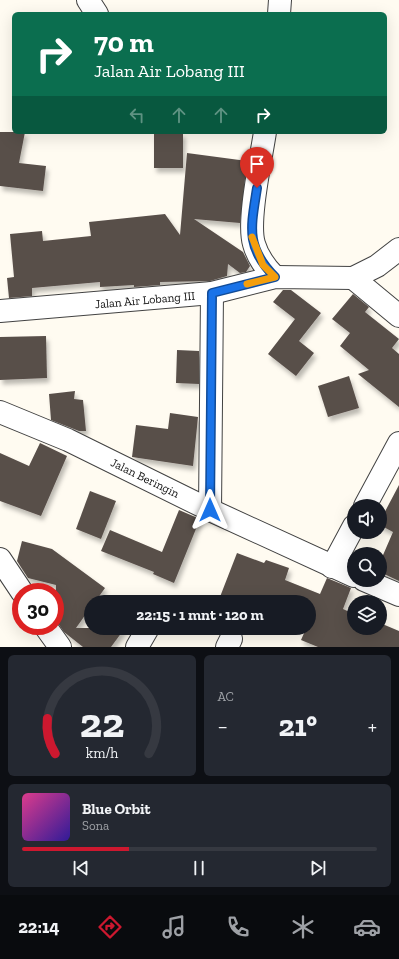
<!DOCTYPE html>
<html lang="id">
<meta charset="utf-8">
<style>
body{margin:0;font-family:"Zilla Slab",serif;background:#242831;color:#f1f3f6;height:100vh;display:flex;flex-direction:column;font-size:15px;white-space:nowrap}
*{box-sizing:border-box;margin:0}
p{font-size:13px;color:#9ea1a6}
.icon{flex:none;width:22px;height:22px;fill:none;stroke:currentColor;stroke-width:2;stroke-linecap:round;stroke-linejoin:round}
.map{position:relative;height:647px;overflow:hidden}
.side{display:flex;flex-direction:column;gap:8px;padding:8px;background:#0d0f14;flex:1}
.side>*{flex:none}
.hud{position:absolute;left:12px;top:12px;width:375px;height:122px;border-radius:6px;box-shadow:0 4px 16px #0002;background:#0b6e4f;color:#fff;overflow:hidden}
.buttons{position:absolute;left:347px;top:499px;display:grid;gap:8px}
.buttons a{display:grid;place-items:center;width:40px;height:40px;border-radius:50%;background:#171b24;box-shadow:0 4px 16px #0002;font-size:20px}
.speed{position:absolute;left:12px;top:583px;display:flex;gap:8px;font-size:20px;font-weight:700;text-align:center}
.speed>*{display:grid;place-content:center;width:52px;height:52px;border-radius:50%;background:#171b24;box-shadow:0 4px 16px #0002;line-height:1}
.speed .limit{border:6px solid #d22;background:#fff;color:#111}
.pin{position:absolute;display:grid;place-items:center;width:34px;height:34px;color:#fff;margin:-41px -17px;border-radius:50% 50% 50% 0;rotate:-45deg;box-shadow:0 0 4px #0007}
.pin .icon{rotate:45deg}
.me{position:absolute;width:44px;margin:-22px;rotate:0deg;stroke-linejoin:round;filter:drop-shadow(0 0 3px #0008)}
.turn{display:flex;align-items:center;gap:14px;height:84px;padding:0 16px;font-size:18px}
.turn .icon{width:52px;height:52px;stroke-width:2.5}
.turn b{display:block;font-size:28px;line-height:34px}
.lanes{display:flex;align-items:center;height:38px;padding:0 16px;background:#0003;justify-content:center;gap:20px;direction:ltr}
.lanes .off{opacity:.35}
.big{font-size:30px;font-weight:700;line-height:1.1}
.side .tile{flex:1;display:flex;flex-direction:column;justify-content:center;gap:6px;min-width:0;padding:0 14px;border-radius:6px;background:#242831}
.side .dial{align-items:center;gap:0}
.dial svg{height:104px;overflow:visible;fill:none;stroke:#363941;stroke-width:7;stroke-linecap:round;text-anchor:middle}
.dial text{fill:#f1f3f6;stroke:none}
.song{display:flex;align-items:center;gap:12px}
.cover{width:48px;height:48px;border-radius:6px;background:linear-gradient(135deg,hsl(330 70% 55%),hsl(250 70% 35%))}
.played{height:4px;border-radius:2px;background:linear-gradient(90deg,#cd182f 30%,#363941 30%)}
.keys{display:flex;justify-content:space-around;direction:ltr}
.heat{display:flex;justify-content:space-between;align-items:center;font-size:22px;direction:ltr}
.side .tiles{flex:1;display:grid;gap:8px;grid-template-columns:1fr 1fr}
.tile:last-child{grid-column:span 2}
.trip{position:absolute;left:84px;top:595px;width:232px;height:40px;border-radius:20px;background:#171b24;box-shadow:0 4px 16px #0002;font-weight:700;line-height:40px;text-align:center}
.tabs{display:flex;height:64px;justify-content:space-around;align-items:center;background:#090b0e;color:#9ea1a6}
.tabs .icon{width:28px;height:28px}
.tabs .active{color:#cd182f}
.tabs b{font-size:18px;color:#f1f3f6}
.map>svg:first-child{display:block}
.building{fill:#594f4a;filter:url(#shadow)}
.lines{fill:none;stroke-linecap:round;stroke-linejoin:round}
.minor-casing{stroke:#424242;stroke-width:24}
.minor{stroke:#fff;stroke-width:22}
.route-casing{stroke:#114b97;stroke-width:10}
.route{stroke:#1a73e8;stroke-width:7}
.slow{stroke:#f59e0b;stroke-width:7}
.labels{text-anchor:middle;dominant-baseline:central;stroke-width:4;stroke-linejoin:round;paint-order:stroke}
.street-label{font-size:12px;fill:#0f0f0f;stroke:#fff}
</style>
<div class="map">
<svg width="399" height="647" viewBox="0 0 399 647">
<defs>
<filter id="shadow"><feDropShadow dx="2.5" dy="4.5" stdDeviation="2" flood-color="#0004"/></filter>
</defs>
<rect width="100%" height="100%" fill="#fffbf1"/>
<g class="building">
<path d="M 0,132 L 25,132 L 19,163 L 46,166 L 43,191 L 0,186 Z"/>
<rect x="154" y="133" width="29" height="35"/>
<path d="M 187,153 L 247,161 L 240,223 L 194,219 L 243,252 L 250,266 L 246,272 L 240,273 L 228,264 L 227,276 L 210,281 L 160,282 L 160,285 L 134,287 L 134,285 L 100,287 L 100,282 L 32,288 L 32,296 L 9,298 L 7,278 L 14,277 L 10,234 L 42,231 L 43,241 L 91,236 L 89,222 L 165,214 L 180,235 Z"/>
<path d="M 283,290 L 291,290 L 321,313 L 299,341 L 314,353 L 296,376 L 268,354 L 295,319 L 273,302 Z"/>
<path d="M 353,294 L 369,307 L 365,312 L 399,339 L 392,348 L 399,354 L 399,407 L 358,374 L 369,370 L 340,346 L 350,333 L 332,319 Z"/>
<path d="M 46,336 L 47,378 L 0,380 L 0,337 Z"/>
<path d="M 177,350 L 199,351 L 199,384 L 176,383 Z"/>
<path d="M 349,376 L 359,408 L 328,417 L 318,386 Z"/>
<path d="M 75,391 L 74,399 L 83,400 L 86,431 L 79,431 L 51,420 L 49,394 Z"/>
<path d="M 170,413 L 198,417 L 193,466 L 132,457 L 136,425 L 168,429 Z"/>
<path d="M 40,443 L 67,456 L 41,516 L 0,501 L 0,453 L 29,466 Z"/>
<path d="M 399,485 L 399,581 L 380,572 L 380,562 L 393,532 L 380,525 L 380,521 Z"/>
<path d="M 90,491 L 116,501 L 101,539 L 76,529 Z"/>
<path d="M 179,510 L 200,519 L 174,583 L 153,574 L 154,572 L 101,551 L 110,530 L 162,552 Z"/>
<path d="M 22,541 L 52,549 L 105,588 L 95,602 L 91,602 L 91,607 L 76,628 L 125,628 L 111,647 L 83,647 L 64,632 L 55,619 L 56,585 L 28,578 L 17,561 Z"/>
<path d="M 237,553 L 264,563 L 266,560 L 289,568 L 285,580 L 320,594 L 327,578 L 351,588 L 343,609 L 354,614 L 354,628 L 380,628 L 380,623 L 399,631 L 399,647 L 318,647 L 301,640 L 305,631 L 297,628 L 309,628 L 309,602 L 218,602 Z"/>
</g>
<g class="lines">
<g class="minor-casing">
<g id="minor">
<path d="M 88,0 L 97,14"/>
<path d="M 279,14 L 280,0"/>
<path d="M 265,132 C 261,159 247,221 254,244 C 258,258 265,267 275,277"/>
<path d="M 353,278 L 399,316"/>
<path d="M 0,311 L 212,293 L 275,277 L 353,278 L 377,266 L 399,249"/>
<path d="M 0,412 L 68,440 L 210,510 L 354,576"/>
<path d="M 365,506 L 399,443"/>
<path d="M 210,510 L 212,293"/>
<path d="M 0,559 L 22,592"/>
<path d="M 332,567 L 354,526"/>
<path d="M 364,580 L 399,595"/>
<path d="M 45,626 L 60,647"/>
<path d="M 137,647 L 148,628"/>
<path d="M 227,647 L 231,639"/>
</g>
</g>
<use href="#minor" class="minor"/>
</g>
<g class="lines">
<g class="route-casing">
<path id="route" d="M 210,510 L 212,293 L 275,277 C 245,247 251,227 257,188"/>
</g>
<use href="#route" class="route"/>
<path class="slow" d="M 247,284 L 275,277 L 263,265 L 252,237"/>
</g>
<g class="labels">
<g class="street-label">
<text transform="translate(145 300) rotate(-5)">Jalan Air Lobang III</text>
<text transform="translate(145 478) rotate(26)">Jalan Beringin</text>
</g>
</g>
</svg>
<div class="buttons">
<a><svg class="icon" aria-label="sound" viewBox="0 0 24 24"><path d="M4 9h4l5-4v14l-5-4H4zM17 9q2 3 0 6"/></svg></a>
<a><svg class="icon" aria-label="search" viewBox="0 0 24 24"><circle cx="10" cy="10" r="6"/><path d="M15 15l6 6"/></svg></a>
<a><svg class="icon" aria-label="layers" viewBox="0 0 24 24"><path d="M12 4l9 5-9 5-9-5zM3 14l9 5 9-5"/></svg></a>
</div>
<div class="speed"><div class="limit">30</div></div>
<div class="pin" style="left:257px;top:188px;background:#d93025"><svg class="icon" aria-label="arrive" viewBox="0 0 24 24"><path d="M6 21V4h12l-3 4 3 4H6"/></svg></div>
<svg class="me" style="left:210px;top:510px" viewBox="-20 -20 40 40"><path d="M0-17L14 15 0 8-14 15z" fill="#1a73e8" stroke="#fff" stroke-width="4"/></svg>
<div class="trip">22:15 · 1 mnt · 120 m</div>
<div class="hud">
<div class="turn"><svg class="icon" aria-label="right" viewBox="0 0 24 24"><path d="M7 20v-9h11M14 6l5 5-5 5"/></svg><div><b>70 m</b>Jalan Air Lobang III</div></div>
<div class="lanes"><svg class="icon off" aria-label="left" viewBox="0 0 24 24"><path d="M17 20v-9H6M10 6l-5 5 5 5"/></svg><svg class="icon off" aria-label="ahead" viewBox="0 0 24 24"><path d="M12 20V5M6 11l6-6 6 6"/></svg><svg class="icon off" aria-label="ahead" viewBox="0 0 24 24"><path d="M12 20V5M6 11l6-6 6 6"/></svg><svg class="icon" aria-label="right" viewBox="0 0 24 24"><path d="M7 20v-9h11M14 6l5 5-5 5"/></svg></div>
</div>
</div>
<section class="side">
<div class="tiles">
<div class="tile dial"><svg viewBox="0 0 100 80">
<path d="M14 69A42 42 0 1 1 86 69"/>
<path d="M14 69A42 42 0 0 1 8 42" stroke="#cd182f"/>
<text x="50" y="56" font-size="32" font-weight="700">22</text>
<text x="50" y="72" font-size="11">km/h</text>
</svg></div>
<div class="tile"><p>AC</p>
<div class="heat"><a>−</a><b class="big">21°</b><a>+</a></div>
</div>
<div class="tile">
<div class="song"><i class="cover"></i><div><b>Blue Orbit</b><p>Sona</p></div></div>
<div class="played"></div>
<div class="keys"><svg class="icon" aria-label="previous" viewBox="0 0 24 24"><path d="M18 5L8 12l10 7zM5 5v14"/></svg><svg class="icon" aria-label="pause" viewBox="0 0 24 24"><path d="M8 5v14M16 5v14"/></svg><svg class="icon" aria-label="next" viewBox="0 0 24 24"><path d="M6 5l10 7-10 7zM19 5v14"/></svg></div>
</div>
</div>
</section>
<nav class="tabs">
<b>22:14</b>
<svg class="icon active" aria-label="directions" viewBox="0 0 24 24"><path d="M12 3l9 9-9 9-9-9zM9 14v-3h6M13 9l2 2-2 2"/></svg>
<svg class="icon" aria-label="music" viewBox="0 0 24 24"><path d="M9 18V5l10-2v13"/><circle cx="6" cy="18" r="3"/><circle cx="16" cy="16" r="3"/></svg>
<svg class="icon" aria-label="phone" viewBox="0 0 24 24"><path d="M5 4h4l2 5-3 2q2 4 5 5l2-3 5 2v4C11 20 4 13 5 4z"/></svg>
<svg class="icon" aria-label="climate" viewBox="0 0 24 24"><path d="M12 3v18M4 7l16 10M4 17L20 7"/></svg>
<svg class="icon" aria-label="car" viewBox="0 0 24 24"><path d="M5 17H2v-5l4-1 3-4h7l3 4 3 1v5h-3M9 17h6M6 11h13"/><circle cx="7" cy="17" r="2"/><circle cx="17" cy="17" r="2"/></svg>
</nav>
